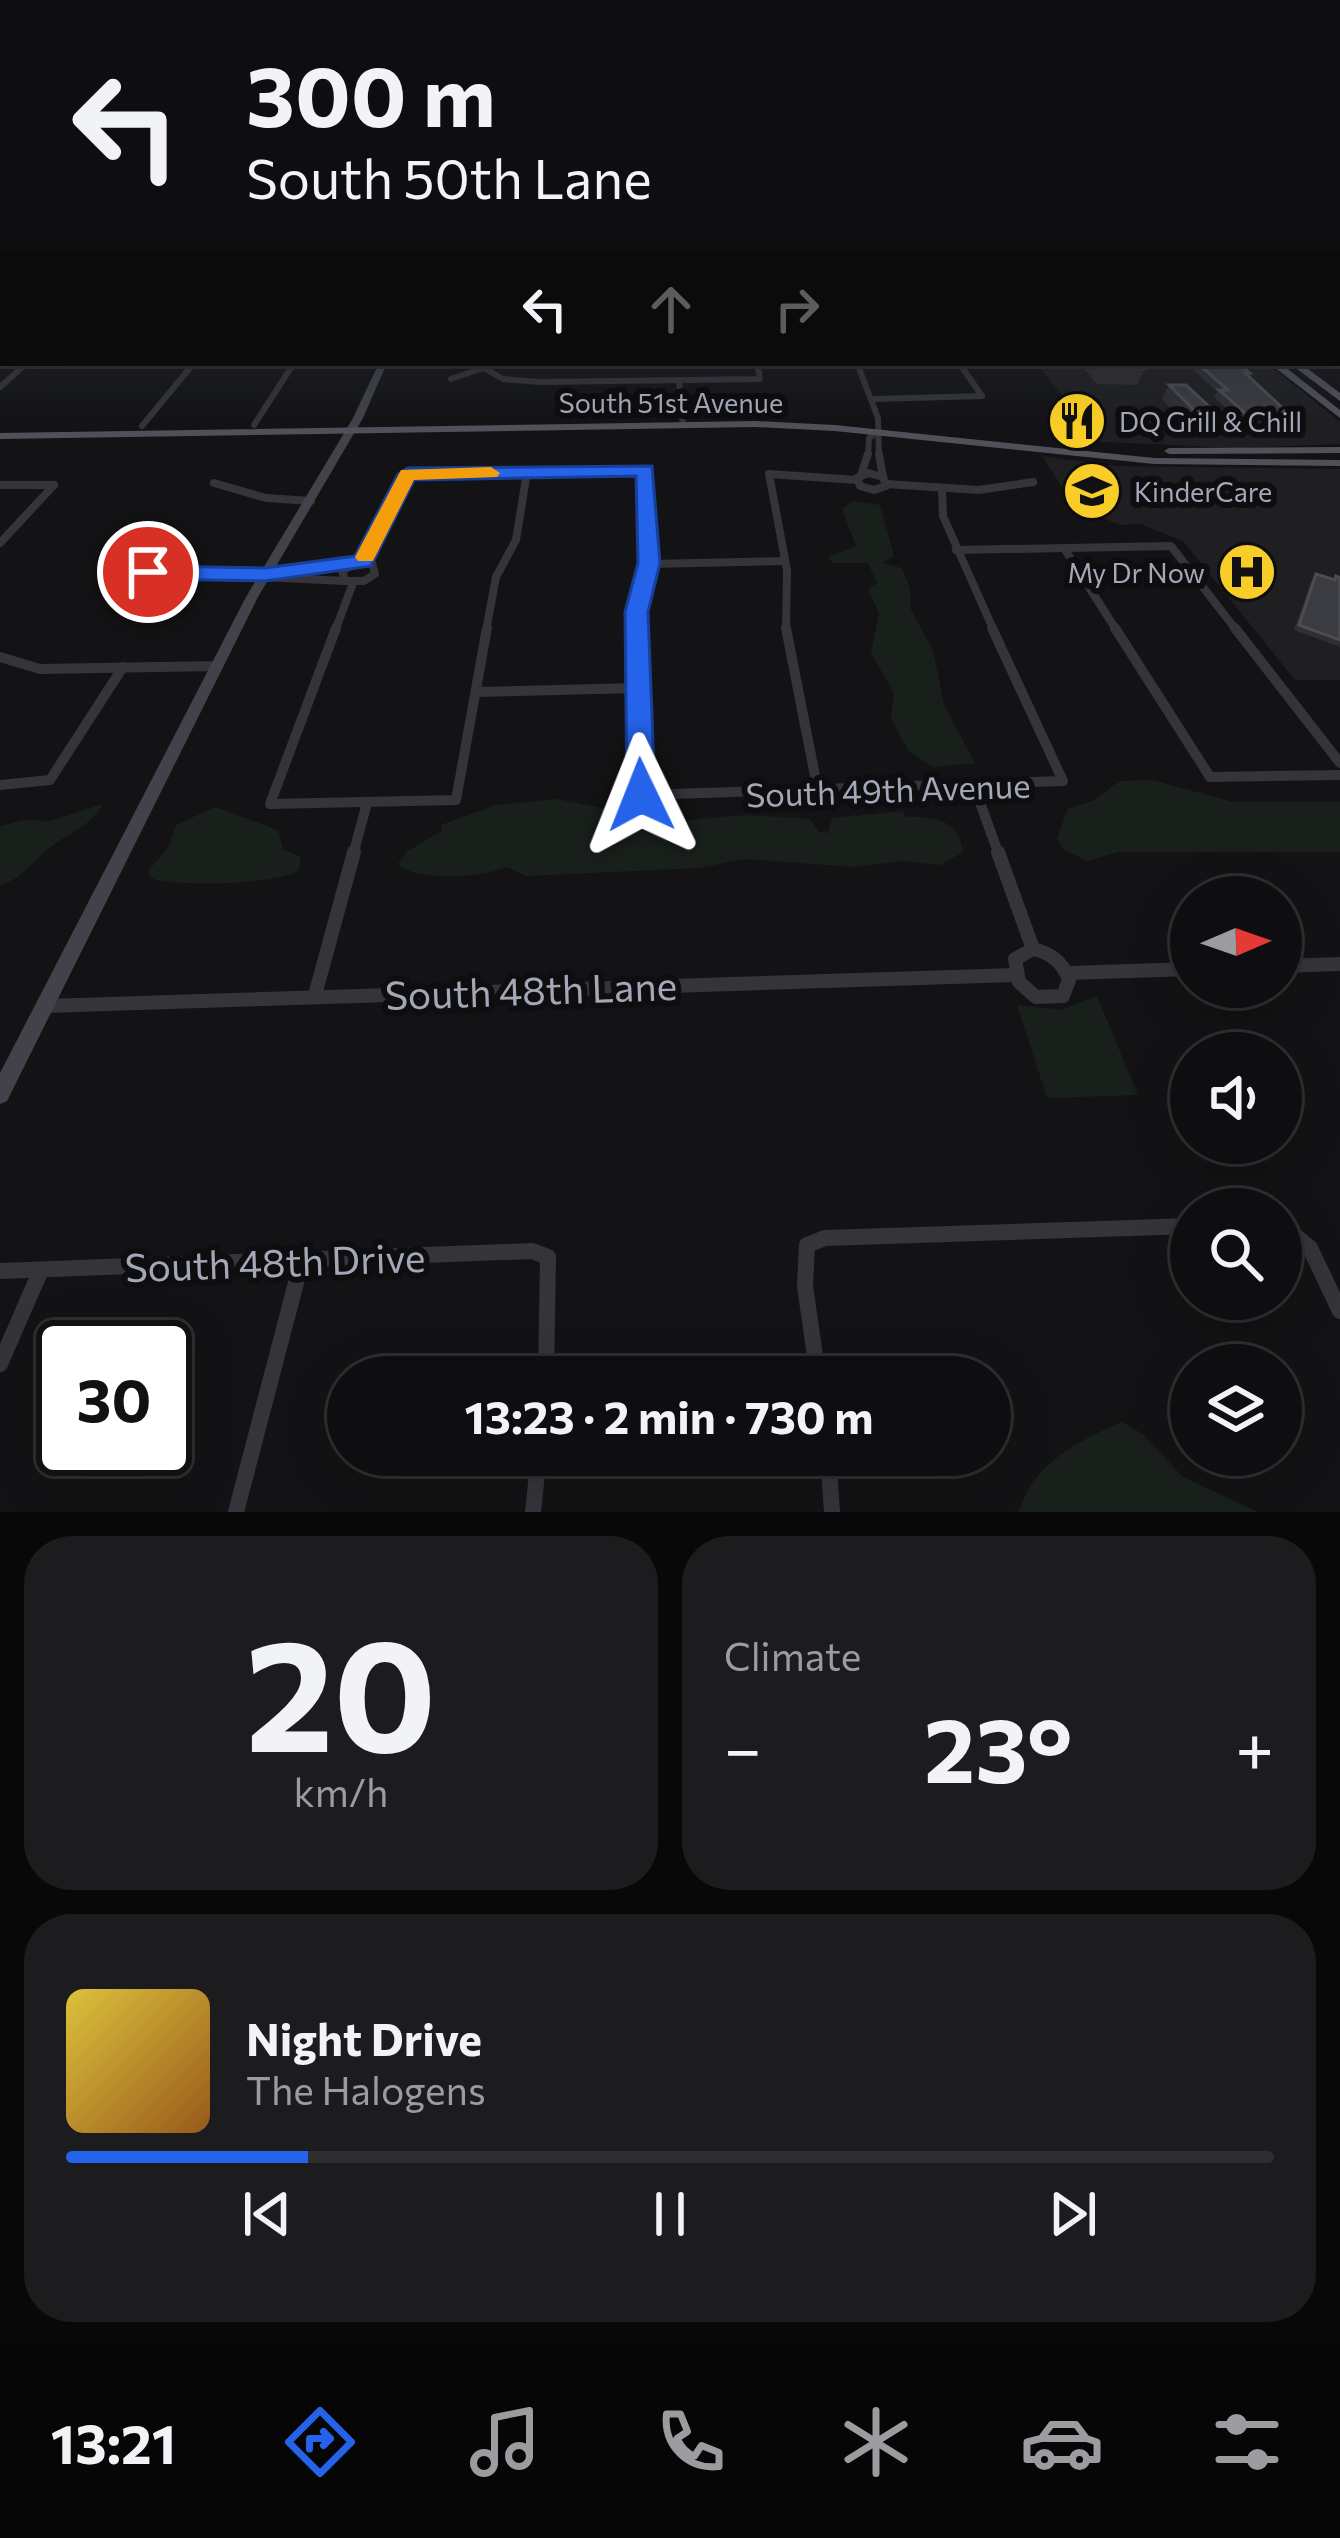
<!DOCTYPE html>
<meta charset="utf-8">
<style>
body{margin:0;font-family:Commissioner,sans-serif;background:#1c1c1e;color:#f1f3f6;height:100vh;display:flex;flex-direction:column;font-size:45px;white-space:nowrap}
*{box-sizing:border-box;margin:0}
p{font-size:39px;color:#9b9c9f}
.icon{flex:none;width:66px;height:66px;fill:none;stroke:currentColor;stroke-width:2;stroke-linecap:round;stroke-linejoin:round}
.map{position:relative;height:1512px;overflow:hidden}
.side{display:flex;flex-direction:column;gap:24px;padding:24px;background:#080809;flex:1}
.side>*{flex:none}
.hud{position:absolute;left:0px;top:0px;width:1341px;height:366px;box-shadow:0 12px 48px #0002,0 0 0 3px #2e2e30;background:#0e0e10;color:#f1f3f6;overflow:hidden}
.needle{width:78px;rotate:88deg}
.fabs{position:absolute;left:1170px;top:876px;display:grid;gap:24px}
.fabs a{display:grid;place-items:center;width:132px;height:132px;border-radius:50%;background:#0e0e10;box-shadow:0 12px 48px #0002,0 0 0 3px #2e2e30;font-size:60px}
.speed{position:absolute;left:36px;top:1320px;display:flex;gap:24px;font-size:60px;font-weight:700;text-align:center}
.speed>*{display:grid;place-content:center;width:156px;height:156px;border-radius:50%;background:#0e0e10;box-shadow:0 12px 48px #0002,0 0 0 3px #2e2e30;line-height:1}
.speed .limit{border:6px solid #111;border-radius:18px;background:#fff;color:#111}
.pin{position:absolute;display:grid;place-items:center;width:102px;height:102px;color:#fff;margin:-51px;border:6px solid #fff;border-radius:50%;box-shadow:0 3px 12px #0007}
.me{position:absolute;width:132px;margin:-66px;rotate:358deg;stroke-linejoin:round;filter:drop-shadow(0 0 9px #0008)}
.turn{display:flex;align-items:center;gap:42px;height:252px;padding:0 48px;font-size:54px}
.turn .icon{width:156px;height:156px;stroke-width:2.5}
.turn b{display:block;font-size:84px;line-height:102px}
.lanes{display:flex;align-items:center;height:114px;padding:0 48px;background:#0003;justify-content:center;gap:60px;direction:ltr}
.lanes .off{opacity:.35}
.big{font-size:90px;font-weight:700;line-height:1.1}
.side .card{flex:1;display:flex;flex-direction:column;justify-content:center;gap:18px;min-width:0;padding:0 42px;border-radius:48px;background:#1c1c1e}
.side .dial{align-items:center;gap:0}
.dial b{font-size:156px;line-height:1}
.song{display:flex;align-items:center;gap:36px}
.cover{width:144px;height:144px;border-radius:18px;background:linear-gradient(135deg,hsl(50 70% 55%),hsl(30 70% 35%))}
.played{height:12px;border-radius:6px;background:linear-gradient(90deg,#2563eb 20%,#2e2e30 20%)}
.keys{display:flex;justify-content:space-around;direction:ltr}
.heat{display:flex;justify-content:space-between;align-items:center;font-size:66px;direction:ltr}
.side .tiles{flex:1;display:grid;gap:24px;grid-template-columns:1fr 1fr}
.card:last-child{grid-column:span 2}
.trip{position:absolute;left:327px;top:1356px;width:684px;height:120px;border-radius:60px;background:#0e0e10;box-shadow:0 12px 48px #0002,0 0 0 3px #2e2e30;font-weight:700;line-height:120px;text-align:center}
.tab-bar{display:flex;height:192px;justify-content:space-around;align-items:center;background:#060606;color:#9b9c9f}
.tab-bar .icon{width:84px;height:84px}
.tab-bar .active{color:#2563eb}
.tab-bar b{font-size:54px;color:#f1f3f6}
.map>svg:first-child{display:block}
.built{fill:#1f1f22}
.green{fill:#19201b}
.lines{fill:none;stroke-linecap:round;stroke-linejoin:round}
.street-far4{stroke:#34343a;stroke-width:6}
.street-far3{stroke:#34343a;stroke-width:8}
.street-far2{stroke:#34343a;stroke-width:10}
.street-far1{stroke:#34343a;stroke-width:14}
.street{stroke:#34343a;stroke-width:16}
.secondary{fill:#42434a;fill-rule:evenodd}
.primary{fill:#505059;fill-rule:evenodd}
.wall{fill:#2f2f33}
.building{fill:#3b3c41;stroke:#4c4d53;stroke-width:3}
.route{fill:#2563eb;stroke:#184099;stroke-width:3}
.slow{fill:#f59e0b}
.labels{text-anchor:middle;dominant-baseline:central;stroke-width:12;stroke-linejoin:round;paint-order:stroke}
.far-street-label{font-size:27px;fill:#a4a7b6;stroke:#0e0e10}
.far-poi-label{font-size:27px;fill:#a4a7b6;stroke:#0e0e10;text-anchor:start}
.street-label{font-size:33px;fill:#a4a7b6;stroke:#0e0e10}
.near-street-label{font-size:39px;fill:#a4a7b6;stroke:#0e0e10}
</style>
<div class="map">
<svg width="1340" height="1512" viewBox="0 0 1340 1512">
<rect width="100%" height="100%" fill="#131315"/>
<g class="built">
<path d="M 1036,363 L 1267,363 L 1340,422 L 1340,444 L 1236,448 L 1061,440 L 1056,413 L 1065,399 Z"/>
<path d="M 1042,456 L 1115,466 L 1340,469 L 1340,680 L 1295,680 L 1183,541 L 1140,524 L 1120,525 L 1075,507 Z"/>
</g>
<g class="green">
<path d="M 853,501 L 880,505 L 894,556 L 882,563 L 902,568 L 910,589 L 911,610 L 933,650 L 944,705 L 975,763 L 933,767 L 909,751 L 891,719 L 894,693 L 871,653 L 879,613 L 868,590 L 877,583 L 868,563 L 833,563 L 828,557 L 856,546 L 842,509 Z"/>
<path d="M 1153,780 L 1233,802 L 1340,802 L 1340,852 L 1118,852 L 1087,861 L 1063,849 L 1057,839 L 1068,808 L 1093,801 L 1120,781 Z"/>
<path d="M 557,799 L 660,820 L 670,838 L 678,837 L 686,820 L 746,815 L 810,819 L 819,832 L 828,833 L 832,818 L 902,811 L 906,817 C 934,817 958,818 963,852 L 941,865 L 901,861 L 854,867 L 744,859 L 699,868 L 526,876 L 507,867 C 483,877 417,883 398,864 L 406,852 L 442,831 L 441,825 L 496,805 Z"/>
<path d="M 103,804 C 89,828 68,833 48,849 C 32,862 22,879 0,885 L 0,826 L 26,820 L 50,821 Z"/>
<path d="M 215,807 L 278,830 L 283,849 L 301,857 L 299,870 C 281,884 173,888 151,878 L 149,870 L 169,846 L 176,825 Z"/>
<path d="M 1097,996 L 1138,1095 L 1047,1098 L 1017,1005 L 1061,1010 Z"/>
<path d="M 1122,1422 L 1143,1434 L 1183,1477 L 1258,1512 L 1019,1512 C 1033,1463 1078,1441 1122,1422 Z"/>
</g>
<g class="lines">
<g class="street-far4">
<path d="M 475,363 L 503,379 L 540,382 L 760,379 L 757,363"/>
<path d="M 857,363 L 878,418 L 879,457"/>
<path d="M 959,363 L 982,396"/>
<path d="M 451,379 L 483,368"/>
<path d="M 679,380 L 683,425"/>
<path d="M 0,387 L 27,363"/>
<path d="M 873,399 L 982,396"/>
<path d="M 254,425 L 294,363"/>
<path d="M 142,426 L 194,363"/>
<path d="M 868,457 L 869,438 L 878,432"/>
</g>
<g class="street-far3">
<path d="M 879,454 L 883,477"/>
<path d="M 868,473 L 883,477 L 886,486 L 874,490 L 860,486 L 857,478 Z"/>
<path d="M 861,475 L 868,454"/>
<path d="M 214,483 L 266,498 L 311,501"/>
<path d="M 887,484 L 979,490 L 1033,482"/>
<path d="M 0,485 L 54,485"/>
<path d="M 942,489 L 943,516 L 994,631"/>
<path d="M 0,543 L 54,485"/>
<path d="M 1064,548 L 1117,631"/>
<path d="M 956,550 L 1171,546 L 1237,631"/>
<path d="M 116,561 L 148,572 L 345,581"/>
<path d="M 363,562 L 408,474 L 646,470 L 649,564 L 636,612 L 637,631"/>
<path d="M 355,563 L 372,563 L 375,574 L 364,581 L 345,581 L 342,571 Z"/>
<path d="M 649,564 L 785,561"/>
<path d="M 268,574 L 345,566"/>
<path d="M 335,631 L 353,583"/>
<path d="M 486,631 L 496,577 L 516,540 L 527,472"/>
<path d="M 786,631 L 787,570 L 769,474 L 857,480"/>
</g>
<g class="street-far2">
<path d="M 336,628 L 270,804 L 456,800 L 487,628"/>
<path d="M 636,628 L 641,795 L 1063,781 L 992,628"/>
<path d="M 786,628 L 818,791"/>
<path d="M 1115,628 L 1210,777 L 1340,775"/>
<path d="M 1235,628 L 1340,763"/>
<path d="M 0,657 L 40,669 L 217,666"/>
<path d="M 476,692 L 636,688"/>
<path d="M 0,785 L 50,780 L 123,667"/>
<path d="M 974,786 L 999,855"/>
<path d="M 353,855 L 367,803"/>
</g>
<g class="street-far1">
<path d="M 998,852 L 1033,949"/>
<path d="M 1033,949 C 1051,953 1063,962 1069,980 L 1063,996 L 1036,997 L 1019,982 L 1015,959 Z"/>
<path d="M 1281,966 L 1340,964"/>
<path d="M 1068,973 L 1191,969"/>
<path d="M 315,995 L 354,852"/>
<path d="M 46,1006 L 1015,975"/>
</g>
<g class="street">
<path d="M 1281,1224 L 1310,1248 L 1340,1311"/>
<path d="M 0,1271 L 532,1251 L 548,1257 L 546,1377"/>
<path d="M 0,1364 L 41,1270"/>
<path d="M 818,1377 L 805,1286 L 807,1245 L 825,1238 L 1191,1226"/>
<path d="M 828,1455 L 832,1512"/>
<path d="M 236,1512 L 302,1260"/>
<path d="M 533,1512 L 539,1455"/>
</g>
<path class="secondary" d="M 379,363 L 387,363 L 363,418 L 258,597 L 7,1101 L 0,1104 L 0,1073 L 246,597 L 353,418 Z"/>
<g class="primary">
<path d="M 1269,363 L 1280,363 L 1340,410 L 1340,418 Z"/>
<path d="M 1289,363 L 1300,363 L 1340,393 L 1340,401 Z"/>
<path d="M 755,421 L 835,425 L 1154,458 L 1340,460 L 1340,466 L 1154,464 L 835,431 L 755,427 L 0,439 L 0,433 Z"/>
<path d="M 1340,447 L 1340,453 L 1169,454 L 1164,451 L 1169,448 Z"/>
</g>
</g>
<g class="wall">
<path d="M 1079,363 L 1144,363 L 1143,365 L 1145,368 L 1137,385 L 1097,384 Z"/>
<path d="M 1192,363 L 1237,363 L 1250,373 L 1248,376 L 1287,412 L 1282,420 L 1240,421 L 1214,397 L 1217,392 L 1193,370 L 1196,366 Z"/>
<path d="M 1169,385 L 1217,414 L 1208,428 L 1191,429 L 1162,399 Z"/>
<path d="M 1073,404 L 1090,420 L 1086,429 L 1072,428 L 1069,413 Z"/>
<path d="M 1316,574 L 1333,580 L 1336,576 L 1340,578 L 1340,647 L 1294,630 L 1312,579 Z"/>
</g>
<g class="building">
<path d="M 1101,363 L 1141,363 L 1145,368 L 1105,367 Z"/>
<path d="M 1197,363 L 1237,363 L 1250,373 L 1245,373 L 1287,412 L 1245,413 L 1219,390 L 1228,390 Z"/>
<path d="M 1169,385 L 1186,385 L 1217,414 L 1199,415 Z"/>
<path d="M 1073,404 L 1086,405 L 1090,420 L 1077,419 Z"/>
<path d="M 1316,574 L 1335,580 L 1336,576 L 1340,578 L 1340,640 L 1299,625 Z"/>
</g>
<linearGradient id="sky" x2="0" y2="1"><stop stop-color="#0a0a0c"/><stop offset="0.5" stop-color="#333946"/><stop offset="1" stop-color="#333946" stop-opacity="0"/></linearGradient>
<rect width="1340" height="426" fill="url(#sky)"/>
<path class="route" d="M 652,466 L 660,563 L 648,612 L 655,795 L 651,803 L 631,803 L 627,795 L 625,612 L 638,563 L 636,476 L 414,480 L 371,566 L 265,581 L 148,579 L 137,572 L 148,566 L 265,568 L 355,556 L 398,474 L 408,468 Z"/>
<path class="slow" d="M 491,467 L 500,473 L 497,477 L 414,480 L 373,561 L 358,561 L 355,557 L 401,470 Z"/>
<defs>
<g id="restaurant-disc" transform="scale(3)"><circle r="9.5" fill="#f8cd28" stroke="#0e0e10"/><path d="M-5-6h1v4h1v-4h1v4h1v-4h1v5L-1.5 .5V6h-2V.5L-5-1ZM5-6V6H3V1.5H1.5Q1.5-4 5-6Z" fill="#111"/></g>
<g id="school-disc" transform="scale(3)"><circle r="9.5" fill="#f8cd28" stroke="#0e0e10"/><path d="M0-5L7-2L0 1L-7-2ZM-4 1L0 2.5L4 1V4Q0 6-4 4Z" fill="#111"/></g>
<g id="hospital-disc" transform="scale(3)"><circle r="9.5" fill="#f8cd28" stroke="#0e0e10"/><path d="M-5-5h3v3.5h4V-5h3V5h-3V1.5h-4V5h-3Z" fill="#111"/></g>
</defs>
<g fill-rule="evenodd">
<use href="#restaurant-disc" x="1077" y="421"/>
<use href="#school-disc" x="1092" y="491"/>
<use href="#hospital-disc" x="1247" y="572"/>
</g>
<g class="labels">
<g class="far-street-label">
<text x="671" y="402">South 51st Avenue</text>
</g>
<g class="far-poi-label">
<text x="1119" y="421">DQ Grill &amp; Chill</text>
<text x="1134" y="491">KinderCare</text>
<text x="1205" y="572" text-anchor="end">My Dr Now</text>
</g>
<g class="street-label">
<text transform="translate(888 789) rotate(-2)">South 49th Avenue</text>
</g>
<g class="near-street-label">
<text transform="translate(531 989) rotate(-2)">South 48th Lane</text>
<text transform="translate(275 1261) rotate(-2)">South 48th Drive</text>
</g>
</g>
</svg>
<div class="fabs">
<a><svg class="needle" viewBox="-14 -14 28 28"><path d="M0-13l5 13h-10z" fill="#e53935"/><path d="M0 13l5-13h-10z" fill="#9b9c9f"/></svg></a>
<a><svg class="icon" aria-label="sound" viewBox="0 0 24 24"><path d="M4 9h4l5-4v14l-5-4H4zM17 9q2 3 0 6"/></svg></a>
<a><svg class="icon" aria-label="search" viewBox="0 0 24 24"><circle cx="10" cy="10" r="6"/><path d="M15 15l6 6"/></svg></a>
<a><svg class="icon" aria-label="layers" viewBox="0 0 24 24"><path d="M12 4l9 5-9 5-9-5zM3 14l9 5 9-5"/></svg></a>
</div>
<div class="speed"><div class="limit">30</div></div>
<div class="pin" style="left:148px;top:572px;background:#d93025"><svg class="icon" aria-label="arrive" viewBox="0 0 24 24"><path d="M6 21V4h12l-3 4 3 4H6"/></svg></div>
<svg class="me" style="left:641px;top:795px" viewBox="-20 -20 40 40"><path d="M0-17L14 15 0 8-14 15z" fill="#2563eb" stroke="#fff" stroke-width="4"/></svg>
<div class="trip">13:23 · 2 min · 730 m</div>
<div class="hud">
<div class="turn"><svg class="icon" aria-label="left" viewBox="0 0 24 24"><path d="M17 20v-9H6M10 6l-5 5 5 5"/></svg><div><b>300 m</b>South 50th Lane</div></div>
<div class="lanes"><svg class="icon" aria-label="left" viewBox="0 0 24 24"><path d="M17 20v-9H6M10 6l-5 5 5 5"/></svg><svg class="icon off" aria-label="ahead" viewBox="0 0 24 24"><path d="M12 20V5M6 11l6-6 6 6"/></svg><svg class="icon off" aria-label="right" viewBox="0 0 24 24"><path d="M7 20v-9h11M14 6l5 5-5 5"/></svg></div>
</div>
</div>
<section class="side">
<div class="tiles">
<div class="card dial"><b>20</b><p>km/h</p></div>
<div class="card"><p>Climate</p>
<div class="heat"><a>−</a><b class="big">23°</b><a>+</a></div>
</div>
<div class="card">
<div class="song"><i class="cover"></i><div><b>Night Drive</b><p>The Halogens</p></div></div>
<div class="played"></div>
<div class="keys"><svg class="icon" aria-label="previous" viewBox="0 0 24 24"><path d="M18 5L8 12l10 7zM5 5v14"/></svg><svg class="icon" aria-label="pause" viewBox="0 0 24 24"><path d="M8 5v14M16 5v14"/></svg><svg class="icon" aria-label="next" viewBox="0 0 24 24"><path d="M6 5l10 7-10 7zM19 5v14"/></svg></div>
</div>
</div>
</section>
<nav class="tab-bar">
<b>13:21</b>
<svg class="icon active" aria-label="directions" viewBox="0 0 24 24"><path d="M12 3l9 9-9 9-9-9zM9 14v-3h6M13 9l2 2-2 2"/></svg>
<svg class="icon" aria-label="music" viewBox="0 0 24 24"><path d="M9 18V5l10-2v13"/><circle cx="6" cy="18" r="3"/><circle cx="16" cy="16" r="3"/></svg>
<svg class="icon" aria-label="phone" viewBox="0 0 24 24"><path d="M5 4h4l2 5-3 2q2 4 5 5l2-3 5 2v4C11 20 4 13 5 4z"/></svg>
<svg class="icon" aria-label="climate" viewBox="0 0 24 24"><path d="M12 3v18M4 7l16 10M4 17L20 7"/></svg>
<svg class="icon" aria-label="car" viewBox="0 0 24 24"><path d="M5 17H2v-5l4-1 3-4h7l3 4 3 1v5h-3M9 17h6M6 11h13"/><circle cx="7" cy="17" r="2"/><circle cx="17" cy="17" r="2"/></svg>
<svg class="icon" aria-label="filters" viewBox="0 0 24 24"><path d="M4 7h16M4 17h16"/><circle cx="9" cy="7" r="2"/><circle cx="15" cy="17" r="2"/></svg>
</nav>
